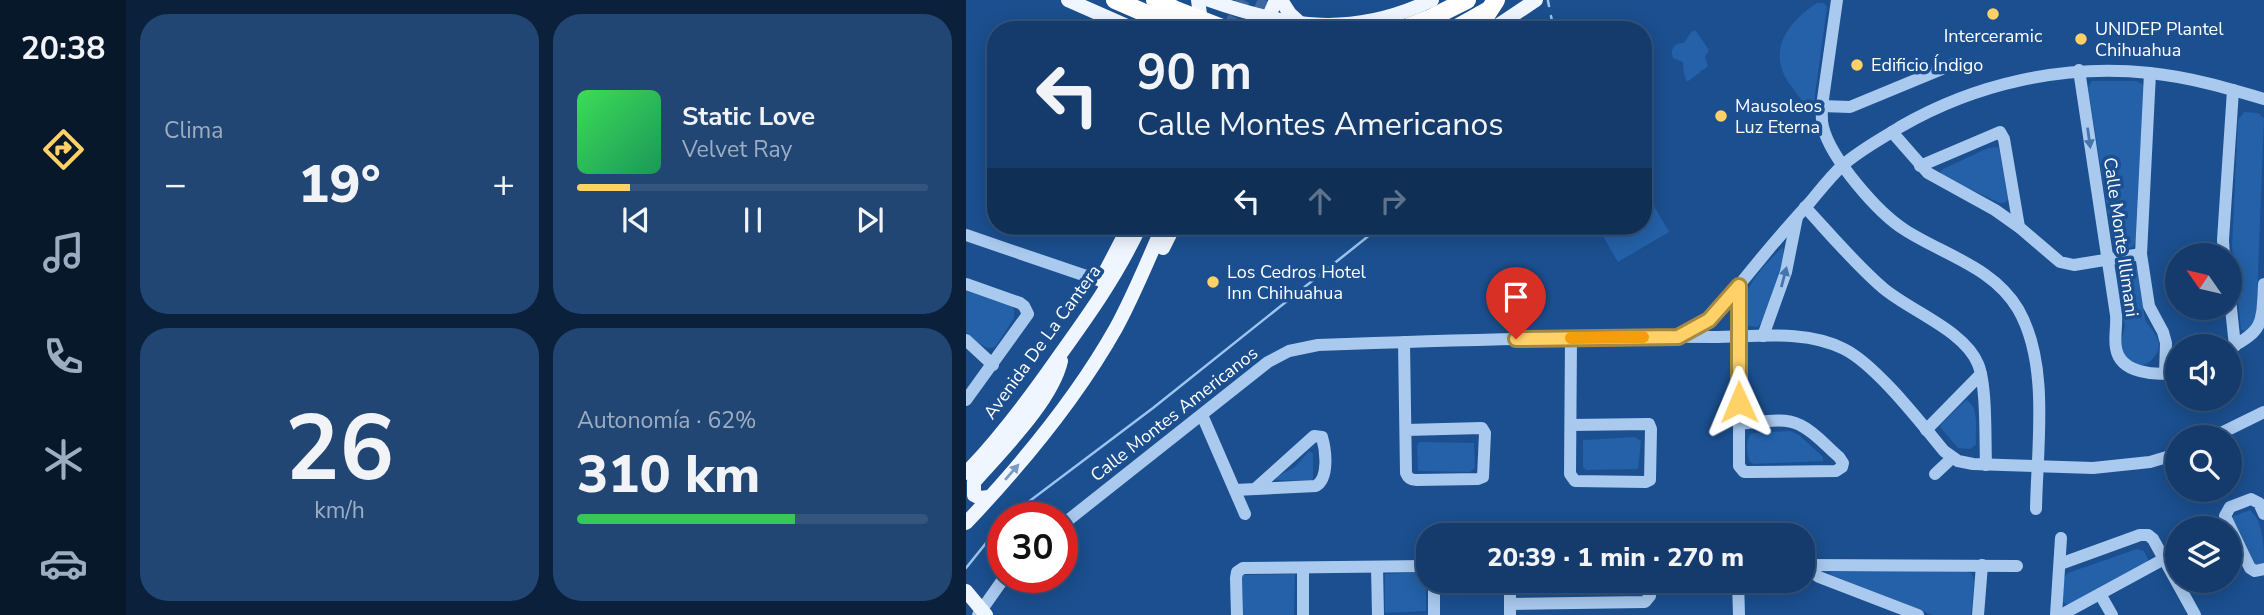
<!DOCTYPE html>
<html lang="es">
<meta charset="utf-8">
<style>
body{margin:0;font-family:"Nunito Sans",sans-serif;background:#214673;color:#f1f3f6;height:100vh;display:flex;flex-direction:column;font-size:26px;white-space:nowrap}
*{box-sizing:border-box;margin:0}
p{font-size:23px;color:#9dadc1}
.icon{flex:none;width:38px;height:38px;fill:none;stroke:currentColor;stroke-width:2;stroke-linecap:round;stroke-linejoin:round}
.map{position:relative;flex:1;overflow:hidden}
.sheet{display:flex;flex-direction:column;gap:14px;padding:14px;background:#0b203b;width:840px}
.sheet>*{flex:none}
.top-card{position:absolute;left:21px;top:21px;width:665px;height:214px;border-radius:28px;box-shadow:0 4px 18px #0003,0 0 0 2px #33557e;background:#143b6b;color:#f1f3f6;overflow:hidden}
.needle{width:46px;rotate:304deg}
.buttons{position:absolute;left:1199px;top:243px;display:grid;gap:14px}
.buttons a{display:grid;place-items:center;width:77px;height:77px;border-radius:50%;background:#143b6b;box-shadow:0 4px 18px #0003,0 0 0 2px #33557e;font-size:35px}
.speed{position:absolute;left:21px;top:502px;display:flex;gap:14px;font-size:35px;font-weight:700;text-align:center}
.speed>*{display:grid;place-content:center;width:91px;height:91px;border-radius:50%;background:#143b6b;box-shadow:0 4px 18px #0003,0 0 0 2px #33557e;line-height:1}
.speed .limit{border:10px solid #d22;background:#fff;color:#111}
.pin{position:absolute;display:grid;place-items:center;width:60px;height:60px;color:#fff;margin:-72px -30px;border-radius:50% 50% 50% 0;rotate:-45deg;box-shadow:0 0 7px #0007}
.pin .icon{rotate:45deg}
.me{position:absolute;width:77px;margin:-38px;rotate:359deg;stroke-linejoin:round;filter:drop-shadow(0 0 5px #0008)}
.turn{display:flex;align-items:center;gap:24px;height:147px;padding:0 35px;font-size:32px}
.turn .icon{width:91px;height:91px;stroke-width:2.5}
.turn b{display:block;font-size:49px;line-height:60px}
.lanes{display:flex;align-items:center;height:66px;padding:0 35px;background:#0003;justify-content:center;gap:35px;direction:ltr}
.lanes .off{opacity:.35}
.big{font-size:52px;font-weight:800;line-height:1.1}
.sheet .widget{flex:1;display:flex;flex-direction:column;justify-content:center;gap:10px;min-width:0;padding:0 24px;border-radius:28px;background:#214673}
.sheet .dial{align-items:center;gap:0}
.dial b{font-size:91px;line-height:1}
.song{display:flex;align-items:center;gap:21px}
.cover{width:84px;height:84px;border-radius:10px;background:linear-gradient(135deg,hsl(130 70% 55%),hsl(150 70% 35%))}
.played{height:7px;border-radius:4px;background:linear-gradient(90deg,#ffd166 15%,#33557e 15%)}
.keys{display:flex;justify-content:space-around;direction:ltr}
.heat{display:flex;justify-content:space-between;align-items:center;font-size:38px;direction:ltr}
.charge{height:10px;border-radius:5px;background:linear-gradient(90deg,#34c759 62%,#33557e 0)}
.sheet .tiles{flex:1;display:grid;gap:14px;grid-template-columns:repeat(2,1fr)}
.trip{position:absolute;left:450px;top:523px;width:399px;height:70px;border-radius:28px;background:#143b6b;box-shadow:0 4px 18px #0003,0 0 0 2px #33557e;font-weight:800;line-height:70px;text-align:center}
main{display:flex;flex:1;min-height:0}
.menu{display:flex;flex-direction:column;width:126px;justify-content:space-around;align-items:center;background:#08182b;color:#9dadc1}
.menu .icon{width:49px;height:49px}
.menu .selected{color:#ffd166}
.menu b{font-size:32px;color:#f1f3f6}
.map>svg:first-child{display:block}
.green{fill:#2461a8}
.lines{fill:none;stroke-linecap:round;stroke-linejoin:round}
.stream{stroke:#9cc4f0;stroke-width:2.5}
.major-tunnel{stroke:#3d69a0;stroke-width:14;stroke-dasharray:14 7;stroke-linecap:butt}
.minor{stroke:#a9c9ee;stroke-width:12}
.major{stroke:#f0f6ff;stroke-width:14}
.highway{stroke:#fff;stroke-width:18}
.highway-bridge{stroke:#fff;stroke-width:18}
.oneway{fill:#4674ac}
.oneway2{fill:#7b9ac1}
.route-casing{stroke:#a68842;stroke-width:18}
.route{stroke:#ffd166;stroke-width:12}
.slow{stroke:#f59e0b;stroke-width:12}
.poi-dot{fill:#ffd166;stroke:#1b4f8f;stroke-width:2.5}
.labels{text-anchor:middle;dominant-baseline:central;stroke-width:7;stroke-linejoin:round;paint-order:stroke}
.poi-label{font-size:18px;fill:#fff;stroke:#1b4f8f;text-anchor:start}
.street-label{font-size:18px;fill:#fff;stroke:#1b4f8f}
</style>
<main>
<nav class="menu">
<b>20:38</b>
<svg class="icon selected" aria-label="directions" viewBox="0 0 24 24"><path d="M12 3l9 9-9 9-9-9zM9 14v-3h6M13 9l2 2-2 2"/></svg>
<svg class="icon" aria-label="music" viewBox="0 0 24 24"><path d="M9 18V5l10-2v13"/><circle cx="6" cy="18" r="3"/><circle cx="16" cy="16" r="3"/></svg>
<svg class="icon" aria-label="phone" viewBox="0 0 24 24"><path d="M5 4h4l2 5-3 2q2 4 5 5l2-3 5 2v4C11 20 4 13 5 4z"/></svg>
<svg class="icon" aria-label="climate" viewBox="0 0 24 24"><path d="M12 3v18M4 7l16 10M4 17L20 7"/></svg>
<svg class="icon" aria-label="car" viewBox="0 0 24 24"><path d="M5 17H2v-5l4-1 3-4h7l3 4 3 1v5h-3M9 17h6M6 11h13"/><circle cx="7" cy="17" r="2"/><circle cx="17" cy="17" r="2"/></svg>
</nav>
<section class="sheet">
<div class="tiles">
<div class="widget"><p>Clima</p>
<div class="heat"><a>−</a><b class="big">19°</b><a>+</a></div>
</div>
<div class="widget">
<div class="song"><i class="cover"></i><div><b>Static Love</b><p>Velvet Ray</p></div></div>
<div class="played"></div>
<div class="keys"><svg class="icon" aria-label="previous" viewBox="0 0 24 24"><path d="M18 5L8 12l10 7zM5 5v14"/></svg><svg class="icon" aria-label="pause" viewBox="0 0 24 24"><path d="M8 5v14M16 5v14"/></svg><svg class="icon" aria-label="next" viewBox="0 0 24 24"><path d="M6 5l10 7-10 7zM19 5v14"/></svg></div>
</div>
<div class="widget dial"><b>26</b><p>km/h</p></div>
<div class="widget"><p>Autonomía · 62%</p><b class="big">310 km</b><div class="charge"></div></div>
</div>
</section>
<div class="map">
<svg width="1298" height="615" viewBox="0 0 1298 615">
<rect width="100%" height="100%" fill="#1b4f8f"/>
<g class="green">
<path d="M 851,3 L 858,3 L 861,7 L 848,102 L 844,106 C 835,103 831,93 825,86 C 800,53 820,23 851,3 Z"/>
<path d="M 729,30 L 743,50 L 739,57 L 742,66 L 721,82 L 718,74 L 717,62 L 707,58 C 704,49 708,43 718,43 L 725,32 Z"/>
<path d="M 1126,81 L 1171,81 L 1177,85 L 1171,239 L 1167,247 L 1153,251 L 1147,245 L 1122,87 Z"/>
<path d="M 1278,112 L 1292,113 L 1298,118 L 1290,324 L 1280,332 L 1275,329 L 1266,247 L 1272,120 Z"/>
<path d="M 1031,147 L 1033,149 L 1042,200 L 1038,203 L 1034,203 L 976,176 L 974,172 L 977,169 L 1022,148 Z"/>
<path d="M 677,187 L 703,232 L 652,262 L 631,226 L 677,226 Z"/>
<path d="M 817,247 C 820,267 808,314 791,327 L 779,326 C 769,294 795,268 817,247 Z"/>
<path d="M 1162,265 L 1168,266 L 1171,269 L 1179,319 C 1182,326 1186,328 1189,334 C 1199,349 1188,361 1174,367 L 1161,363 L 1154,346 L 1159,326 L 1149,276 L 1153,269 Z"/>
<path d="M 0,288 L 42,302 L 48,309 L 48,318 L 30,346 C 20,353 9,339 0,333 Z"/>
<path d="M 1000,400 C 1014,406 1009,431 1010,445 L 1004,449 L 992,448 L 974,427 L 976,423 Z"/>
<path d="M 824,431 L 833,435 L 857,457 L 857,461 L 788,464 L 784,462 C 780,454 779,439 786,433 Z"/>
<path d="M 669,437 L 675,441 L 672,469 L 620,470 L 617,467 L 617,440 Z"/>
<path d="M 455,442 L 508,443 L 509,468 L 504,472 L 452,471 L 451,447 L 452,443 Z"/>
<path d="M 343,451 L 347,453 L 347,479 L 344,481 L 310,480 L 312,476 L 329,467 Z"/>
<path d="M 1284,510 C 1298,522 1298,548 1298,566 L 1290,569 L 1266,517 Z"/>
<path d="M 1171,549 L 1178,551 L 1182,560 L 1179,565 L 1104,606 L 1095,601 L 1097,579 L 1102,573 Z"/>
<path d="M 996,569 L 1006,574 L 1008,581 L 1005,615 L 967,615 L 863,574 L 865,572 Z"/>
<path d="M 460,572 L 460,611 L 419,613 L 419,574 Z"/>
<path d="M 329,574 L 328,615 L 277,615 L 276,575 Z"/>
<path d="M 552,581 L 676,581 L 675,593 L 552,595 Z"/>
</g>
<g class="lines">
<g class="stream">
<path d="M 582,1 L 583,6"/>
<path d="M 582,30 L 586,21 L 585,16"/>
<path d="M 41,518 L 187,408 L 415,226"/>
<path d="M 0,568 L 37,522"/>
</g>
<g class="major-tunnel">
<path d="M 263,30 L 277,0"/>
<path d="M 286,30 L 299,0"/>
</g>
<g class="minor">
<path d="M 871,0 L 856,106 C 856,113 855,120 857,127 C 865,159 912,213 939,230 C 978,255 1027,267 1052,309 C 1084,364 1071,446 1070,509"/>
<path d="M 1113,70 L 1150,315 C 1151,326 1148,338 1150,348 C 1154,374 1191,376 1211,372"/>
<path d="M 1184,73 L 1175,254 L 1183,306 L 1197,332 L 1200,343 L 1199,374"/>
<path d="M 856,106 L 884,107 L 993,62"/>
<path d="M 926,132 L 962,173 L 1029,210 L 1053,227 L 1094,262 L 1108,265 L 1175,254"/>
<path d="M 954,166 L 1034,132 L 1038,139 L 1053,227"/>
<path d="M 839,207 C 864,234 889,264 917,288 C 944,311 998,330 1012,364 C 1021,385 1019,440 1020,465"/>
<path d="M 0,235 L 135,281"/>
<path d="M 1258,256 L 1257,240 L 1267,90"/>
<path d="M 0,284 L 54,303 L 58,306 L 62,314 L 0,400"/>
<path d="M 773,286 L 773,466 L 778,472 L 783,472 L 870,471 L 876,467 L 877,463 L 873,457 C 861,447 849,432 834,425 C 817,416 792,423 773,424"/>
<path d="M 1264,299 L 1269,346"/>
<path d="M 716,335 L 743,320 L 753,311 C 782,273 813,236 845,201 C 855,189 865,176 877,165 C 894,150 915,139 934,127 C 1010,83 1098,64 1184,73 C 1223,77 1261,88 1298,99"/>
<path d="M 797,336 L 820,272 L 831,217"/>
<path d="M 0,340 L 27,365"/>
<path d="M 438,342 L 440,473 C 442,478 444,480 450,480 L 512,479 L 517,477 L 519,433 L 516,428 L 440,430"/>
<path d="M 1264,348 C 1298,330 1296,323 1298,284"/>
<path d="M 236,415 L 279,514"/>
<path d="M 605,425 L 683,424 L 685,429 L 684,480 L 680,482 L 609,481 L 604,474 L 605,338"/>
<path d="M 960,430 L 1015,374"/>
<path d="M 1245,438 L 1298,412"/>
<path d="M 969,474 L 986,458"/>
<path d="M 269,490 L 350,486 C 363,478 360,451 356,437 L 348,436 L 289,489"/>
<path d="M 1298,514 L 1293,503 L 1285,499 L 1264,507 L 1259,516 L 1284,568 L 1289,571 L 1298,569"/>
<path d="M 96,525 L 302,362 L 323,351 L 352,345 C 483,340 615,336 747,337 C 789,337 839,329 878,349 C 910,365 954,422 978,451 L 992,461 L 1007,464 L 1127,468 L 1184,462 L 1211,454"/>
<path d="M 1094,564 L 1174,535 L 1182,535 L 1187,539 L 1229,615"/>
<path d="M 836,565 L 1051,566"/>
<path d="M 837,565 L 853,577 L 952,615"/>
<path d="M 411,567 L 412,615"/>
<path d="M 337,568 L 337,615"/>
<path d="M 468,581 L 468,615"/>
<path d="M 544,581 L 544,615"/>
<path d="M 772,581 L 773,615"/>
<path d="M 1134,594 L 1146,615"/>
<path d="M 544,604 L 679,602 L 684,596 L 683,581"/>
<path d="M 12,615 L 38,578"/>
<path d="M 271,615 L 270,578 L 271,572 L 277,568 L 462,566"/>
<path d="M 1012,615 L 1016,565"/>
<path d="M 1090,615 L 1095,538"/>
<path d="M 1095,615 L 1198,559"/>
</g>
<g class="major">
<path d="M 102,0 L 170,30"/>
<path d="M 243,0 C 322,28 387,38 466,0"/>
<path d="M 315,0 L 324,14 L 335,24"/>
<path d="M 229,30 L 234,14 L 232,0"/>
<path d="M 297,30 L 310,0"/>
<path d="M 525,30 L 570,0"/>
<path d="M 197,248 L 208,226"/>
<path d="M 135,280 L 161,230"/>
<path d="M 0,473 C 34,438 63,399 91,359 C 122,316 152,274 174,226"/>
<path d="M 23,497 L 14,498 L 8,495 L 8,482 C 35,451 86,401 95,361"/>
<path d="M 0,523 C 56,464 110,399 150,328 C 168,295 182,260 197,226"/>
<path d="M 0,591 L 20,615"/>
</g>
<g class="highway">
<path d="M 149,0 L 218,30"/>
<path d="M 189,0 L 212,11"/>
<path d="M 435,30 L 463,19 L 501,0"/>
<path d="M 487,30 L 521,11"/>
</g>
<g class="highway-bridge">
<path d="M 212,11 L 261,30"/>
<path d="M 507,30 L 517,20 L 530,0"/>
</g>
</g>
<defs><path id="oneway-solid" d="M-6-.8H1V-3.2L6.5 0L1 3.2V.8H-6Z" transform="scale(1.75)"/></defs>
<g class="oneway">
<use href="#oneway-solid" transform="translate(1123 138) rotate(82)"/>
<use href="#oneway-solid" transform="translate(818 277) rotate(-75)"/>
</g>
<use class="oneway2" href="#oneway-solid" transform="translate(46 472) rotate(-49)"/>
<g class="lines">
<g class="route-casing">
<path id="route" d="M 550,339 L 712,337 L 743,320 L 773,286 L 773,402"/>
</g>
<use href="#route" class="route"/>
<path class="slow" d="M 605,338 L 677,337"/>
</g>
<g class="poi-dot">
<circle cx="1027" cy="14" r="7"/>
<circle cx="1115" cy="39" r="7"/>
<circle cx="891" cy="65" r="7"/>
<circle cx="755" cy="116" r="7"/>
<circle cx="247" cy="282" r="7"/>
</g>
<g class="labels">
<g class="poi-label">
<text x="1129" y="29">UNIDEP Plantel<tspan x="1129" dy="21">Chihuahua</tspan></text>
<text x="1027" y="36" text-anchor="middle">Interceramic</text>
<text x="905" y="65">Edificio Índigo</text>
<text x="769" y="106">Mausoleos<tspan x="769" dy="21">Luz Eterna</tspan></text>
<text x="261" y="272">Los Cedros Hotel<tspan x="261" dy="21">Inn Chihuahua</tspan></text>
</g>
<g class="street-label">
<text transform="translate(1155 237) rotate(82)">Calle Monte Illimani</text>
<text transform="translate(76 342) rotate(-54)">Avenida De La Cantera</text>
<text transform="translate(208 414) rotate(-38)">Calle Montes Americanos</text>
</g>
</g>
</svg>
<div class="buttons">
<a><svg class="needle" viewBox="-14 -14 28 28"><path d="M0-13l5 13h-10z" fill="#e53935"/><path d="M0 13l5-13h-10z" fill="#9dadc1"/></svg></a>
<a><svg class="icon" aria-label="sound" viewBox="0 0 24 24"><path d="M4 9h4l5-4v14l-5-4H4zM17 9q2 3 0 6"/></svg></a>
<a><svg class="icon" aria-label="search" viewBox="0 0 24 24"><circle cx="10" cy="10" r="6"/><path d="M15 15l6 6"/></svg></a>
<a><svg class="icon" aria-label="layers" viewBox="0 0 24 24"><path d="M12 4l9 5-9 5-9-5zM3 14l9 5 9-5"/></svg></a>
</div>
<div class="speed"><div class="limit">30</div></div>
<div class="pin" style="left:550px;top:339px;background:#d93025"><svg class="icon" aria-label="arrive" viewBox="0 0 24 24"><path d="M6 21V4h12l-3 4 3 4H6"/></svg></div>
<svg class="me" style="left:773px;top:402px" viewBox="-20 -20 40 40"><path d="M0-17L14 15 0 8-14 15z" fill="#ffd166" stroke="#fff" stroke-width="4"/></svg>
<div class="trip">20:39 · 1 min · 270 m</div>
<div class="top-card">
<div class="turn"><svg class="icon" aria-label="left" viewBox="0 0 24 24"><path d="M17 20v-9H6M10 6l-5 5 5 5"/></svg><div><b>90 m</b>Calle Montes Americanos</div></div>
<div class="lanes"><svg class="icon" aria-label="left" viewBox="0 0 24 24"><path d="M17 20v-9H6M10 6l-5 5 5 5"/></svg><svg class="icon off" aria-label="ahead" viewBox="0 0 24 24"><path d="M12 20V5M6 11l6-6 6 6"/></svg><svg class="icon off" aria-label="right" viewBox="0 0 24 24"><path d="M7 20v-9h11M14 6l5 5-5 5"/></svg></div>
</div>
</div>
</main>
